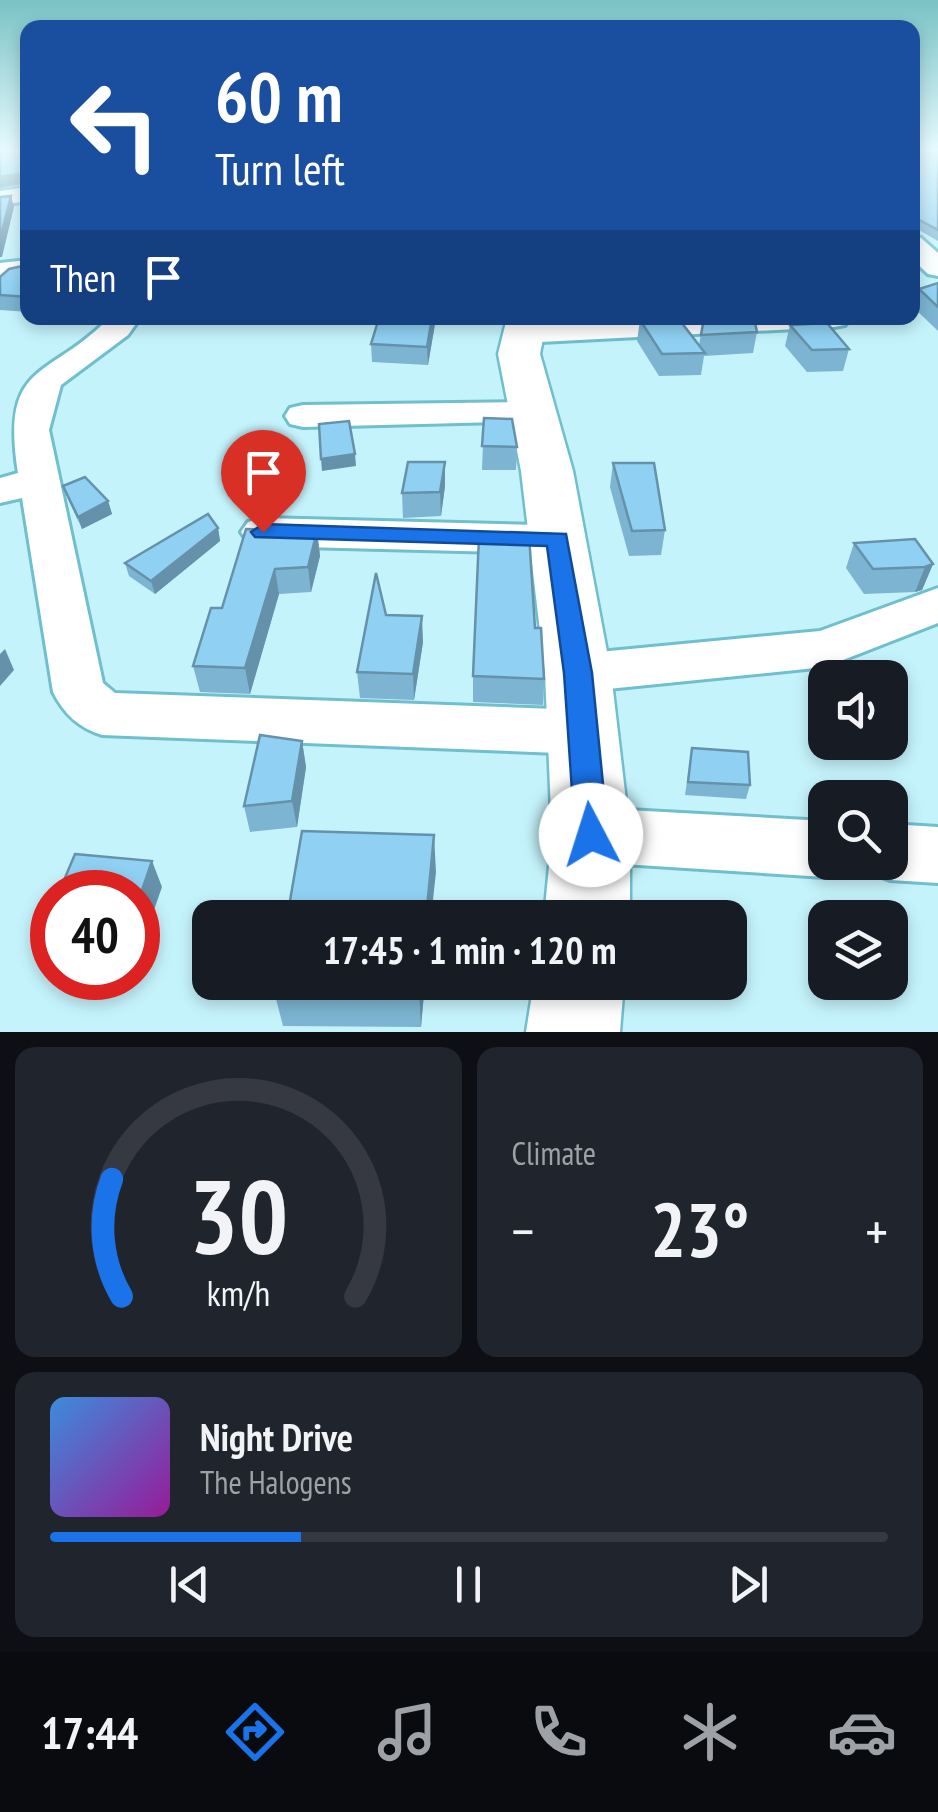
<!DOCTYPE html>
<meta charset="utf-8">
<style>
body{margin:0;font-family:"PT Sans Narrow",sans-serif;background:#20242c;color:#f1f3f6;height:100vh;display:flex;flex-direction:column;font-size:38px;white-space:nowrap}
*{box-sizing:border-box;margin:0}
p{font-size:32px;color:#9ea1a6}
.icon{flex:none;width:55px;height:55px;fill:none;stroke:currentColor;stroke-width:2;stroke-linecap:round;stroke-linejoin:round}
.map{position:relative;height:1032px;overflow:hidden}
.details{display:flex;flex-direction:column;gap:15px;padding:15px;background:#0d0f14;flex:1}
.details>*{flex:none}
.top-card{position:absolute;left:20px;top:20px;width:900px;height:305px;border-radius:20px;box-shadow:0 5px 15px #0003;background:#1a4fa0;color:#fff;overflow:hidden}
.tools{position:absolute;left:808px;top:660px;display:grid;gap:20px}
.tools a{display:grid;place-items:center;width:100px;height:100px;border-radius:20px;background:#171b24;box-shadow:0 5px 15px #0003;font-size:50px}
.speed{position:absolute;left:30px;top:870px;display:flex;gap:20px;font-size:50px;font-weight:700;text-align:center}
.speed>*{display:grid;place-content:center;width:130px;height:130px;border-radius:50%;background:#171b24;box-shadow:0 5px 15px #0003;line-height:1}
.speed .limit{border:15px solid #d22;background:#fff;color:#111}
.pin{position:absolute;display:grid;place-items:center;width:85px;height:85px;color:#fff;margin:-102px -42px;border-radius:50% 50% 50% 0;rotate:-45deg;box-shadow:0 0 10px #0007}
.pin .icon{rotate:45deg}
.me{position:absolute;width:110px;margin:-55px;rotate:355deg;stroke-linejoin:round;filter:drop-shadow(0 0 8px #0008)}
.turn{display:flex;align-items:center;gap:35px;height:210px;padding:0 30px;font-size:45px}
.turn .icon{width:130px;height:130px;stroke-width:2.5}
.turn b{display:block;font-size:70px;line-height:85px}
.then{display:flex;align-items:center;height:95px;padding:0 30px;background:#0003;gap:20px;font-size:38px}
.big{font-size:75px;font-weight:800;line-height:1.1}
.details .tile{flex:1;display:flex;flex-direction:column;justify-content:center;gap:15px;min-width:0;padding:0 35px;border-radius:20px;background:#20242c}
.details .dial{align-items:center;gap:0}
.dial svg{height:260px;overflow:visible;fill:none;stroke:#363941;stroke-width:7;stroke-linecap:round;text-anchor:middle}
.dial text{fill:#f1f3f6;stroke:none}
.song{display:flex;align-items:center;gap:30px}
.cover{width:120px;height:120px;border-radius:15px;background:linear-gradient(135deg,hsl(210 70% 55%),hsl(300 70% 35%))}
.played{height:10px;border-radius:5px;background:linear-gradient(90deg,#1a73e8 30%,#363941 30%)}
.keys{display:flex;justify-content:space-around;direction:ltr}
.heat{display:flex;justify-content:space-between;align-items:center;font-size:55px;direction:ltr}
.details .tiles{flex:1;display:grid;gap:15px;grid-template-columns:1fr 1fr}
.tile:last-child{grid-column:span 2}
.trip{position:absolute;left:192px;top:900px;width:555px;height:100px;border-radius:20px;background:#171b24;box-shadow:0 5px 15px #0003;font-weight:800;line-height:100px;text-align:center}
.menu{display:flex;height:160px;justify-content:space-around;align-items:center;background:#090b0e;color:#9ea1a6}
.menu .icon{width:70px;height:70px}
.menu .selected{color:#1a73e8}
.menu b{font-size:45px;color:#f1f3f6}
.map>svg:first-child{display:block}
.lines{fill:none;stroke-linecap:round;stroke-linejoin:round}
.street-casing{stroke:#6fbfce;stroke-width:6}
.secondary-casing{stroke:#6fbfce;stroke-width:5}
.street{fill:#fff;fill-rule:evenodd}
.secondary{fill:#fff;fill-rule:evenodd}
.wall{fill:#7cb4d1}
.shaded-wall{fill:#6592aa}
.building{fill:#90d1f3;stroke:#6592aa;stroke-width:2.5}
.route{fill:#1a73e8;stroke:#114b97;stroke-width:2.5}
</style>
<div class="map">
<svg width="938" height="1032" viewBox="0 0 938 1032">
<rect width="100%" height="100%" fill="#c5f3fc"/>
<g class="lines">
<g class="street-casing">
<g id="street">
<path d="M 28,187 L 28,201 L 0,205 L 0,191 Z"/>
<path d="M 912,236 L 921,238 L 938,253 L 938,276 L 928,274 L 912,259 Z"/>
<path d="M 28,260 L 28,277 L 0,281 L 0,263 Z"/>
<path d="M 109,318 L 140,318 L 128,335 L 61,385 L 49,430 L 103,683 L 115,693 L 583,710 L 602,717 L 611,732 L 602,747 L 583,754 L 102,735 C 79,728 64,714 53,692 L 22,498 L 0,503 L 0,478 L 18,473 C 0,360 49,380 109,318 Z"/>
<path d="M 647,318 L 850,318 L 845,325 L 834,327 L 521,343 L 510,340 L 505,333 L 510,326 L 521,323 Z"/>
<path d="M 530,402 L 543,405 L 548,413 L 543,421 L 303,427 L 290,424 L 285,416 L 290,408 L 303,405 Z"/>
<path d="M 263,518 L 537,525 L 552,529 L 559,539 L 552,549 L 537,553 L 263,546 L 248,542 L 241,532 L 248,522 Z"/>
<path d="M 938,588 L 938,623 L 825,667 L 578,692 L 560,687 L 552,673 L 560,659 L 578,654 L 820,631 Z"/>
<path d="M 591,808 L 825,821 L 825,862 L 850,862 L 847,869 L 825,877 L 591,862 L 569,854 L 561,835 L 569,816 Z"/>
<path d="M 890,824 L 938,827 L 938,883 L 890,880 L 868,872 L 864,862 L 890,862 Z"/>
</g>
</g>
<g class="secondary-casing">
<g id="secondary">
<path d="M 507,318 L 547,318 L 540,354 L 573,471 L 611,673 L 630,835 L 630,918 L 544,918 L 552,835 L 545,673 L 521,471 L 498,354 Z"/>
<path d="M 534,982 L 624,982 L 620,1032 L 526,1032 Z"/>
</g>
</g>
<use href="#street" class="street"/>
<use href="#secondary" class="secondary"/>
</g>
<g class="wall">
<path d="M 912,149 L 938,149 L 938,241 L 912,226 Z"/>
<path d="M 28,253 L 28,312 L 0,310 L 0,277 L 27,265 Z"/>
<path d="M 938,283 L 938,331 L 913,307 L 919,289 Z"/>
<path d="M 436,318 L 428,365 L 372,362 L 371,344 Z"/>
<path d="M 704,318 L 757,332 L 753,353 L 704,356 L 701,375 L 659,376 L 637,341 L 640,320 L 699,345 Z"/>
<path d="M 790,325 L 849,349 L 843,371 L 807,372 L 785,346 Z"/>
<path d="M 484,418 L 517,447 L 516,470 L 482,470 Z"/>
<path d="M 445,462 L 445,486 L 441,516 L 403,518 L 402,493 Z"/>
<path d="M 613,463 L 665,530 L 661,555 L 629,556 L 610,487 Z"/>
<path d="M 63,486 L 108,501 L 112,514 L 82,529 L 68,499 Z"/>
<path d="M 218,528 L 220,541 L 155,594 L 129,576 L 125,563 Z"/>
<path d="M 317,531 L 320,556 L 311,592 L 279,594 L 250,694 L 200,692 L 193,666 L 222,608 Z"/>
<path d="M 854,543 L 933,564 L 922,590 L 915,592 L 864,594 L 846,568 Z"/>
<path d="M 386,615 L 423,642 L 414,700 L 360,698 L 357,672 Z"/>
<path d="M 535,628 L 544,679 L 543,705 L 473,702 L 473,676 Z"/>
<path d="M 302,741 L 306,767 L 297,827 L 250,832 L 244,806 Z"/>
<path d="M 692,748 L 750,785 L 746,799 L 685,795 Z"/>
<path d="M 275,982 L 425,982 L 421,1027 L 283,1026 L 274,991 Z"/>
</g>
<g class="shaded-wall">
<path d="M 25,173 L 27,183 L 0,188 L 0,177 Z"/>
<path d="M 11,196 L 14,207 L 2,257 L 0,257 L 0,239 Z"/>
<path d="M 432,318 L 436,318 L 428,365 L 427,347 Z"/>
<path d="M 355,454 L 356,466 L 322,471 L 321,459 Z"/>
<path d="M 445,462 L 445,486 L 441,516 L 440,492 Z"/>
<path d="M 108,501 L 112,514 L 82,529 L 78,517 Z"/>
<path d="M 218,528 L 220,541 L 155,594 L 151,581 Z"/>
<path d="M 317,531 L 320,556 L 311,592 L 308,567 Z"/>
<path d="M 933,564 L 922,590 L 915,592 L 925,567 Z"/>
<path d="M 275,569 L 279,594 L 250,694 L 245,668 Z"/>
<path d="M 422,616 L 423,642 L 414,700 L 413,674 Z"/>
<path d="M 5,649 L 14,670 L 0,686 L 0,654 Z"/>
<path d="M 302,741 L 306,767 L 297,827 L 292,801 Z"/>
<path d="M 434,835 L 436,872 L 431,918 L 426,918 Z"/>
<path d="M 152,861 L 162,887 L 139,953 L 138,902 Z"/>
<path d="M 420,982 L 425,982 L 421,1027 L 419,992 Z"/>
</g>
<g class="building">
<path d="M 0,149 L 28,149 L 28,178 L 25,173 L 0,177 Z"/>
<path d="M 912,149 L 938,149 L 938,230 L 912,216 L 912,197 L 918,197 L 912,185 Z"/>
<path d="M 11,196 L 0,239 L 0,197 Z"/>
<path d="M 28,253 L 28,297 L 0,295 L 0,277 L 9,269 L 27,265 Z"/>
<path d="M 938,283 L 938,307 L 919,289 Z"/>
<path d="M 379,318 L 432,318 L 427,347 L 371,344 Z"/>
<path d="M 678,318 L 705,353 L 662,354 L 640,320 Z"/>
<path d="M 704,318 L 754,318 L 757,332 L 701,335 Z"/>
<path d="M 827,323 L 849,349 L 812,350 L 790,325 Z"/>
<path d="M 484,418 L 512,419 L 517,447 L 482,446 Z"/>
<path d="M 349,421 L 355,454 L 321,459 L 319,424 Z"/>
<path d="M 408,462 L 445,462 L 440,492 L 402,493 Z"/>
<path d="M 613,463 L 654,463 L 665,530 L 632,531 Z"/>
<path d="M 85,477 L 108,501 L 78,517 L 63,486 Z"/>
<path d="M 208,514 L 218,528 L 151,581 L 125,563 Z"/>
<path d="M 246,529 L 317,531 L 308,567 L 275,569 L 245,668 L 193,666 L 211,608 L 222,608 Z"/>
<path d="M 529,534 L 535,628 L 541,628 L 544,679 L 473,676 L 479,536 Z"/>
<path d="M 915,539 L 933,564 L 925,567 L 873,569 L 854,543 Z"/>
<path d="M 376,573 L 386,615 L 422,616 L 413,674 L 357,672 Z"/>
<path d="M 260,735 L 302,741 L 292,801 L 244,806 Z"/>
<path d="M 692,748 L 748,752 L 750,785 L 688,782 Z"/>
<path d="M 302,831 L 434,835 L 426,918 L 287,918 Z"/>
<path d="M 75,854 L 152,861 L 138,902 L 138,892 L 59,892 Z"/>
<path d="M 52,908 L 52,923 L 46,923 Z"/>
<path d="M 275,982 L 420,982 L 419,992 L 274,991 Z"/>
</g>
<linearGradient id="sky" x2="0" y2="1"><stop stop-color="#79c2c5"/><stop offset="0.51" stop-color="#e5fafe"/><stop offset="1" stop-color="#e5fafe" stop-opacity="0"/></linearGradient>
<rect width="938" height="293" fill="url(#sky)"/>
<path class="route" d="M 263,524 L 566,534 L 592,673 L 608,835 L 603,845 L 591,849 L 580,845 L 575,835 L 564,673 L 547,546 L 255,537 L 251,532 Z"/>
</svg>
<div class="tools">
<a><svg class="icon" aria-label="sound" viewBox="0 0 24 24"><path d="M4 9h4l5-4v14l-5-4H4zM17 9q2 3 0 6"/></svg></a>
<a><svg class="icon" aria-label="search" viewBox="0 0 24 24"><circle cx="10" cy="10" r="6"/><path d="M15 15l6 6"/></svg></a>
<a><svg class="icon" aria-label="layers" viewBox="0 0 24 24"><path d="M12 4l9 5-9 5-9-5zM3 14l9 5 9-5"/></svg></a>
</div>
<div class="speed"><div class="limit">40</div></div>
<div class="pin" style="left:263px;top:532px;background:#d93025"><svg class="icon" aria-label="arrive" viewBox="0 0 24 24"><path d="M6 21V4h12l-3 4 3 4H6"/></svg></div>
<svg class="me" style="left:591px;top:835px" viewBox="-20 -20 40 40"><circle r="19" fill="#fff"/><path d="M0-13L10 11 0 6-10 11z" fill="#1a73e8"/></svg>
<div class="trip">17:45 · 1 min · 120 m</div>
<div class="top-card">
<div class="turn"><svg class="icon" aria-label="left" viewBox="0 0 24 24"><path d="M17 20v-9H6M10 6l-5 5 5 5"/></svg><div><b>60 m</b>Turn left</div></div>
<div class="then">Then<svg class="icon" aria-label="arrive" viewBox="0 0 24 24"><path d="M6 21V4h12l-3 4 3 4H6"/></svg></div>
</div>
</div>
<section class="details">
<div class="tiles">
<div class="tile dial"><svg viewBox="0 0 100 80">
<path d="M14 69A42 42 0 1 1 86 69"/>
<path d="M14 69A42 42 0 0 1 11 33" stroke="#1a73e8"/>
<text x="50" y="56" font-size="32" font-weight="700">30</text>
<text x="50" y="72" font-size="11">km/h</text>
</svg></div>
<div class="tile"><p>Climate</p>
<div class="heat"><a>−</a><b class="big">23°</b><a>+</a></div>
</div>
<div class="tile">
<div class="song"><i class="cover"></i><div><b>Night Drive</b><p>The Halogens</p></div></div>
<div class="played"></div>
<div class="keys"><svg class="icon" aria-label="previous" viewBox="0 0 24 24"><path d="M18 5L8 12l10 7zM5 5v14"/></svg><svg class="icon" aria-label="pause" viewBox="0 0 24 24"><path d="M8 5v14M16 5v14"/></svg><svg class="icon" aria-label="next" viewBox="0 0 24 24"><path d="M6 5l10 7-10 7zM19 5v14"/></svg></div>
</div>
</div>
</section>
<nav class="menu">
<b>17:44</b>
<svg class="icon selected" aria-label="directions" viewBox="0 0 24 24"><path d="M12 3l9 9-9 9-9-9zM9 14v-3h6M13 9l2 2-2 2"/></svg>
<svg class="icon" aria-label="music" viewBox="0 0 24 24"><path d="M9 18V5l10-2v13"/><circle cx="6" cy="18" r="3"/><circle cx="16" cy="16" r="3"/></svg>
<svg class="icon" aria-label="phone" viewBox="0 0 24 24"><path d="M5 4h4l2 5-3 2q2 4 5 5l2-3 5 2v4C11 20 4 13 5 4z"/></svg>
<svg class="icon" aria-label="climate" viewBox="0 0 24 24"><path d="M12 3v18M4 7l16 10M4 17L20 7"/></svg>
<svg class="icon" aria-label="car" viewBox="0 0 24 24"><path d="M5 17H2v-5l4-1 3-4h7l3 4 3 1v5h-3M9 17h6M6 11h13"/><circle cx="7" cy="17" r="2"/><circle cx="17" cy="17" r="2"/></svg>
</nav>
